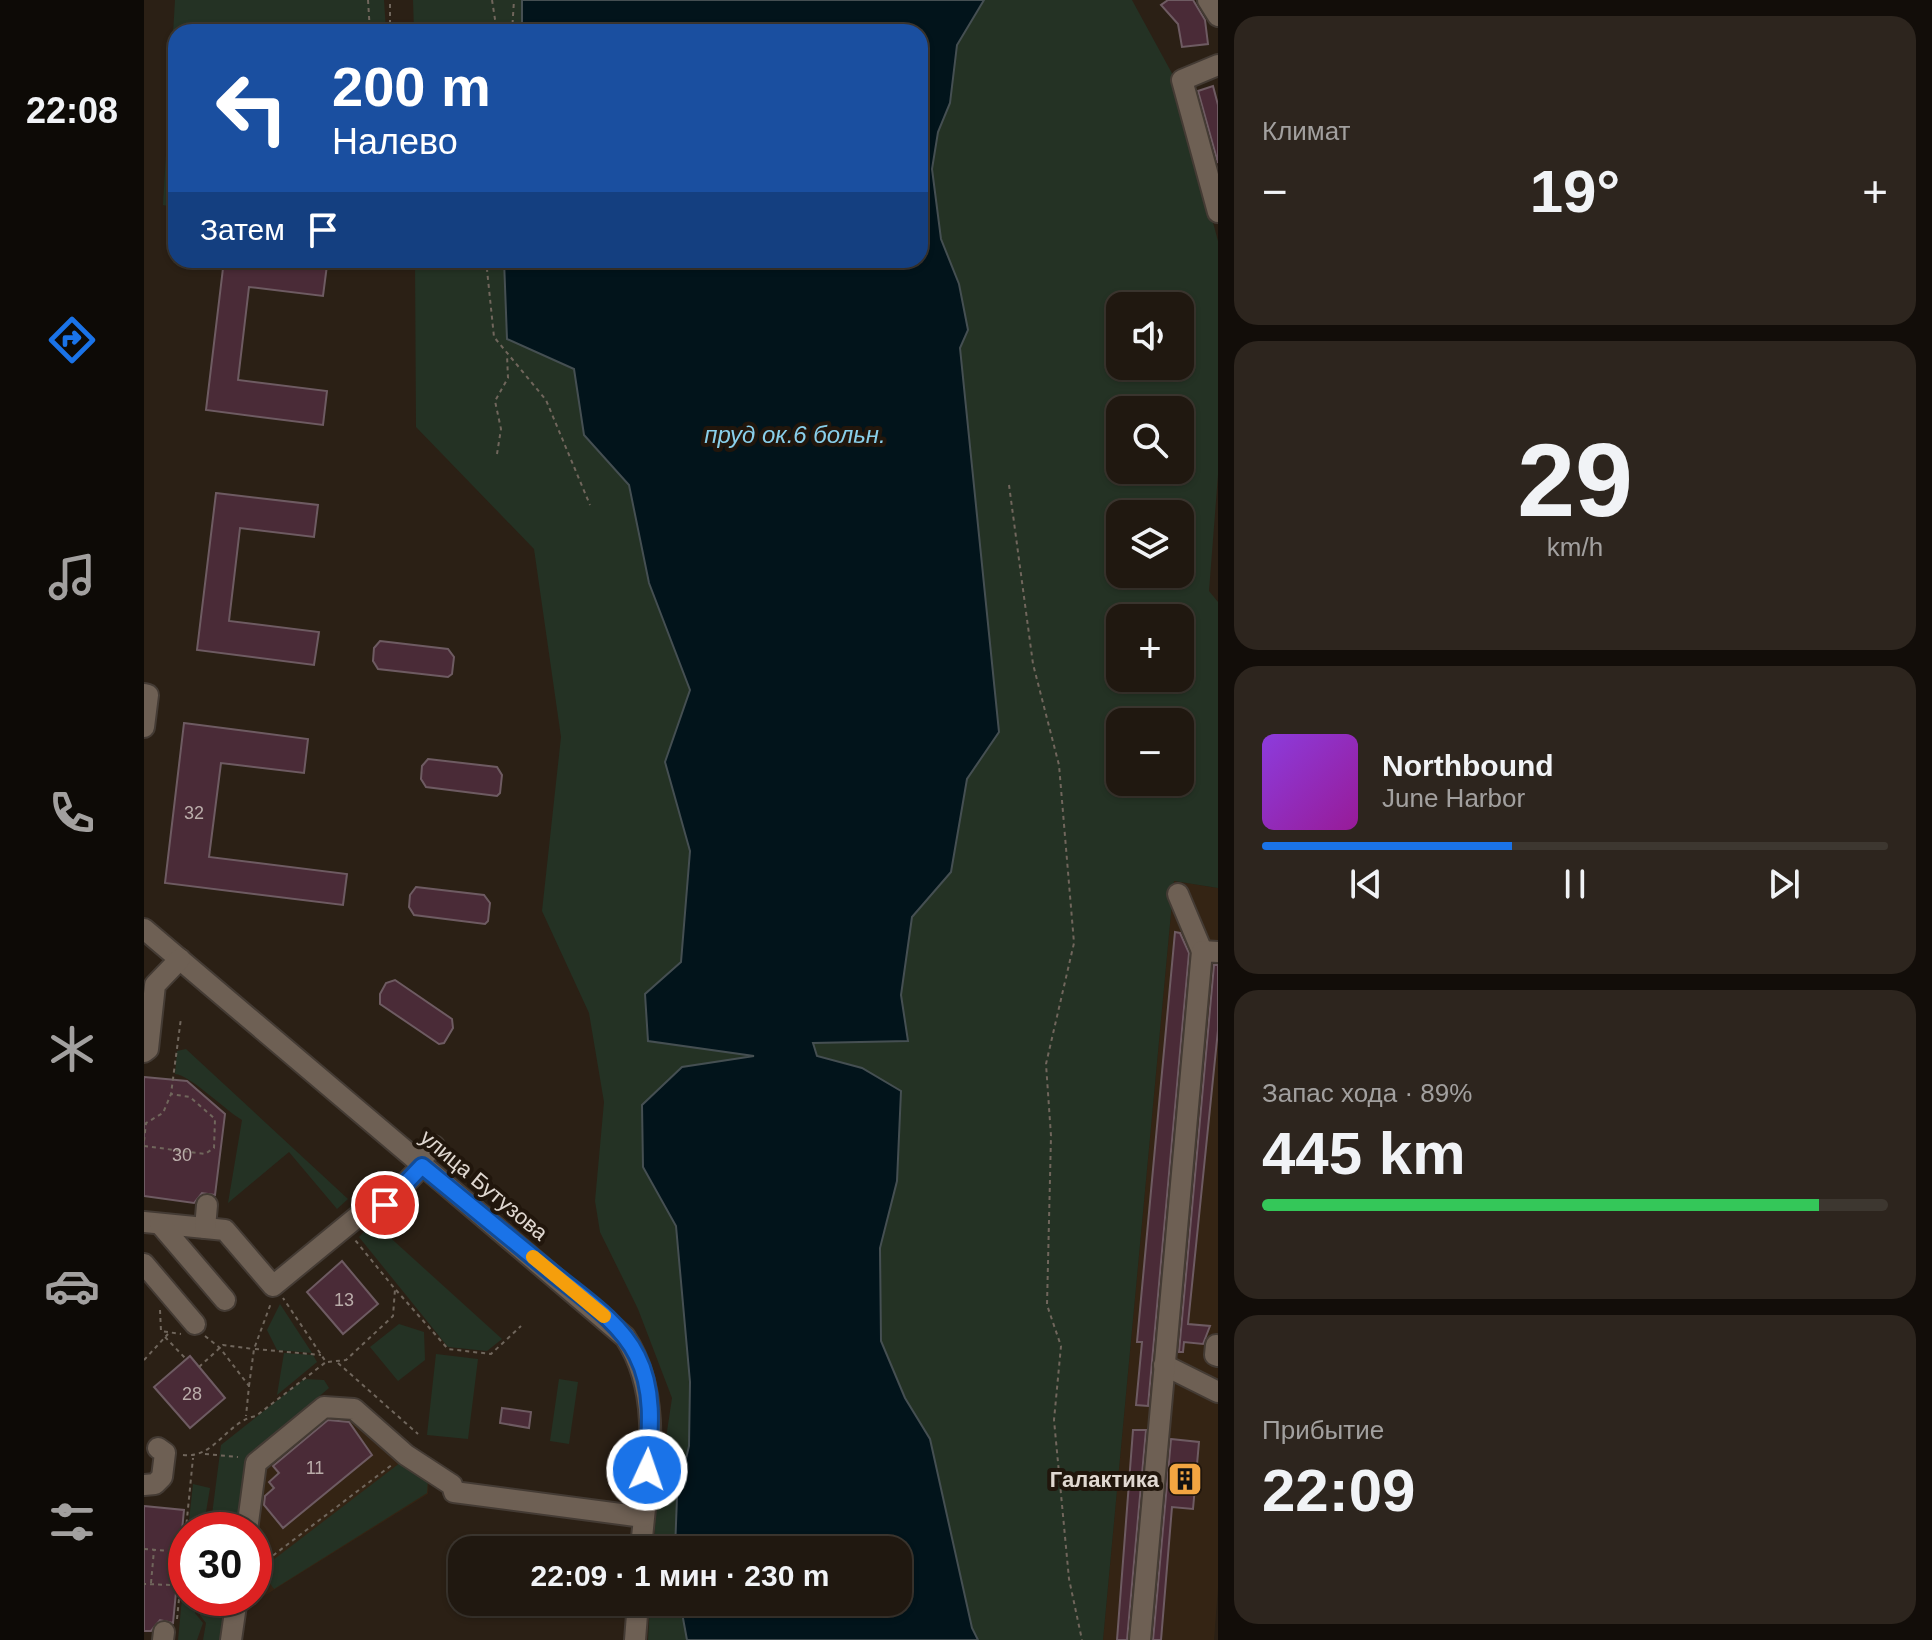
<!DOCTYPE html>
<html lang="ru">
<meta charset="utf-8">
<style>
body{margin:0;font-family:Helvetica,sans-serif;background:#2d251e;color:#f1f3f6;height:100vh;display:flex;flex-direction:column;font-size:30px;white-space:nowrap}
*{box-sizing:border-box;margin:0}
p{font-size:26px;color:#a2a09f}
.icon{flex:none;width:44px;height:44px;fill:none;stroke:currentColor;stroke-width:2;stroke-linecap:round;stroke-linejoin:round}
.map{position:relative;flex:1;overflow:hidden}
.drawer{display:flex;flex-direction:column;gap:16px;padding:16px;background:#120d09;width:714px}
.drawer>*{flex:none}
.guide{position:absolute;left:24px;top:24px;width:760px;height:244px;border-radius:24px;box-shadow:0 2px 6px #0004,0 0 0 2px #3d3730;background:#1a4fa0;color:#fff;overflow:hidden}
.controls{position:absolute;left:962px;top:292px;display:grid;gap:16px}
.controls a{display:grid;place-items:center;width:88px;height:88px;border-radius:16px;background:#201810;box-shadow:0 2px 6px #0004,0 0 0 2px #3d3730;font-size:40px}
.speed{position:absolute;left:24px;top:1512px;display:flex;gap:16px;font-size:40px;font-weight:700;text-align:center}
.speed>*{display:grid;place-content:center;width:104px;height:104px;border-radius:50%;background:#201810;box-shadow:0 2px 6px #0004,0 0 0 2px #3d3730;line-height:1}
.speed .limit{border:12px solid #d22;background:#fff;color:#111}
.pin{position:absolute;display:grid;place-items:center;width:68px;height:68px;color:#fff;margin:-34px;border:4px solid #fff;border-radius:50%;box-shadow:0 2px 8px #0007}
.me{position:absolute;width:88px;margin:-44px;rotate:3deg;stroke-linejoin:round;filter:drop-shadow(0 0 6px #0008)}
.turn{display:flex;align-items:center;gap:28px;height:168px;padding:0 32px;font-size:36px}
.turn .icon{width:104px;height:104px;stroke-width:2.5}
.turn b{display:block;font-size:56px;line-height:68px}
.then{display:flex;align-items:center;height:76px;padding:0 32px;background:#0003;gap:16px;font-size:30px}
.big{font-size:60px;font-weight:600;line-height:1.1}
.drawer .tile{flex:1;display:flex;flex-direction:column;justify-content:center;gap:12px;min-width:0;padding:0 28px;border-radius:24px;background:#2d251e}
.drawer .dial{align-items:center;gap:0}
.dial b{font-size:104px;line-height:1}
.song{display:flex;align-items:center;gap:24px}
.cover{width:96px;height:96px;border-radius:12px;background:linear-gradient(135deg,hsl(270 70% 55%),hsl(300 70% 35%))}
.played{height:8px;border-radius:4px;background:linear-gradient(90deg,#1a73e8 40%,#3d3730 40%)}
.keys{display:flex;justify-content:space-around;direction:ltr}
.heat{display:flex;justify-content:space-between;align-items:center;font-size:44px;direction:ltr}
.charge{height:12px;border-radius:6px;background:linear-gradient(90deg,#34c759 89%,#3d3730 0)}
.trip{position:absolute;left:304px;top:1536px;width:464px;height:80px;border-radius:24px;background:#201810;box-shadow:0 2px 6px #0004,0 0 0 2px #3d3730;font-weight:600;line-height:80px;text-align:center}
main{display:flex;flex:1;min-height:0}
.dock{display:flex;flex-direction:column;width:144px;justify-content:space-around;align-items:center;background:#0d0a06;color:#a2a09f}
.dock .icon{width:56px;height:56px}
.dock .on{color:#1a73e8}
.dock b{font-size:36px;color:#f1f3f6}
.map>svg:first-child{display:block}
.built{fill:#342414}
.green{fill:#243224;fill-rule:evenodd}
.water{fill:#02141b;stroke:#454f52;stroke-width:2}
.building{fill:#4a2b37;stroke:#6e5b62;stroke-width:2}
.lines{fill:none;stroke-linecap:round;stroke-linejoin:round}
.minor-casing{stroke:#443b34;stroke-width:24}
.path{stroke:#70665c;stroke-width:2;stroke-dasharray:4 4;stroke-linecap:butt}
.minor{stroke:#6e6054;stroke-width:20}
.route-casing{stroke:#114b97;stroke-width:20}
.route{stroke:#1a73e8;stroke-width:14}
.slow{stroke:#f59e0b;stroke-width:14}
.labels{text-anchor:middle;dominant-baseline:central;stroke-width:8;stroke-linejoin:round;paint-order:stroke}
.number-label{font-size:18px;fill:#baadaa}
.street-label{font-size:22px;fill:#e0d8d1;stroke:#21160c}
.poi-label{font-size:22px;font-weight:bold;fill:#e0d8d1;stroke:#21160c;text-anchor:end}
.water-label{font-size:24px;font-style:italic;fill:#89cfea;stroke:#21160c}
</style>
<main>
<nav class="dock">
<b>22:08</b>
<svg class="icon on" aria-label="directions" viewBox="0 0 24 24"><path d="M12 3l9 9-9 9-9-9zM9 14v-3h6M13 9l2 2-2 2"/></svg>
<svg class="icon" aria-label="music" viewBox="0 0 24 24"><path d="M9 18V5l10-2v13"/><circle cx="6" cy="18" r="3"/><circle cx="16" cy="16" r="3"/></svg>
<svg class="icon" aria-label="phone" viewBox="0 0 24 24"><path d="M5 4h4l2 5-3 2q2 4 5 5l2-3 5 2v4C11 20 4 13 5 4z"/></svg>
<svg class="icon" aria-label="climate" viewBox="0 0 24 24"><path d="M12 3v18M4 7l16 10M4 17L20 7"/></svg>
<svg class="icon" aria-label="car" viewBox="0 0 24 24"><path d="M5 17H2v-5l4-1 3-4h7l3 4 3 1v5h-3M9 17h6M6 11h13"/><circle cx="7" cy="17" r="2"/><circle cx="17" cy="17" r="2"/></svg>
<svg class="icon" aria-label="filters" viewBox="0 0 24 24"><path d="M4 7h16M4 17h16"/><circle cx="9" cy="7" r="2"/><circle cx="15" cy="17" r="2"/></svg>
</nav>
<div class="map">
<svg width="1074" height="1640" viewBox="0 0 1074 1640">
<rect width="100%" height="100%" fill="#2b2015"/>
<g class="built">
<path d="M 1030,881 L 1074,888 L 1074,1588 L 1070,1640 L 959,1640 Z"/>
<path d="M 175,1400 L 286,1466 L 284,1494 L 107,1604 L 89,1602 L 90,1598 L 110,1598 L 109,1458 Z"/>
</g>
<g class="green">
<path d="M 31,0 L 240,0 L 242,32 L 32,32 L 32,208 L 19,205 Z"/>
<path d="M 269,0 L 988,0 L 1030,77 L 1074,241 L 1074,475 L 1065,591 L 1074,602 L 1074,888 L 1030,881 L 959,1640 L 504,1640 L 506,1602 L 754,1602 L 754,1550 L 510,1550 L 512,1505 L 528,1398 L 494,1309 L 456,1232 L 451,1201 L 460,1102 L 445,1013 L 398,911 L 417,737 L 390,549 L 272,427 L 271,260 L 776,260 L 776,32 L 270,32 ZM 976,306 L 1036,306 L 1036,366 L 976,366 ZM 976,410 L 1036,410 L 1036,470 L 976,470 ZM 976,514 L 1036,514 L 1036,574 L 976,574 ZM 976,618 L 1036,618 L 1036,678 L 976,678 ZM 976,722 L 1036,722 L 1036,782 L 976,782 Z"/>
<path d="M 42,1049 L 204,1199 L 193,1209 L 145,1152 L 84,1203 L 98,1120 C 81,1110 46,1075 31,1074 L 33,1051 Z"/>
<path d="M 229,1222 L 358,1339 L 343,1351 L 304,1347 L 215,1237 Z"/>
<path d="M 136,1304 L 168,1353 L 133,1350 L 123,1330 Z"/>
<path d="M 255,1324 L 280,1332 L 281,1360 L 254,1381 L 226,1347 Z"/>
<path d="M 140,1353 L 169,1355 L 173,1362 L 133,1395 Z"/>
<path d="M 292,1354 L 334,1359 L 324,1439 L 283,1435 Z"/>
<path d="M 160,1379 L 180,1380 L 185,1388 L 106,1455 L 96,1530 L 66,1530 L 77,1445 Z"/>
<path d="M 415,1379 L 434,1382 L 425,1444 L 406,1441 Z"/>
<path d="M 261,1459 L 284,1479 L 283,1493 L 130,1589 L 116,1570 Z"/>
<path d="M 49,1484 L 66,1488 L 59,1530 L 44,1530 Z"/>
<path d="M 38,1598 L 52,1600 L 51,1613 L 59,1623 L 53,1640 L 34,1640 Z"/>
<path d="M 58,1598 L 87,1598 L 82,1640 L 59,1640 L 62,1623 L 56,1615 Z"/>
</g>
<path class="water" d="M 378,0 L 840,0 L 813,45 L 806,103 L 794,132 L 788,169 L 797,239 L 815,284 L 824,330 L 816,348 L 855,732 L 823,779 L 807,872 L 768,917 L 757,995 L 764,1041 L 669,1043 L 673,1056 L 718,1068 L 757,1091 L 753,1181 L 736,1248 L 737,1341 L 761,1398 L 786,1439 L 828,1628 L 834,1640 L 543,1640 L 536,1602 L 754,1602 L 754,1550 L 531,1550 L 533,1497 L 545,1446 L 546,1382 L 532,1226 L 499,1167 L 498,1105 L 538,1067 L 610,1056 L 504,1041 L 501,994 L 537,962 L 546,851 L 521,762 L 546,690 L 505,583 L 485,485 L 440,435 L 430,369 L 363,339 L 360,260 L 776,260 L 776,32 L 378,32 Z"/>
<g class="building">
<path d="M 1024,0 L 1049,0 L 1061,20 L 1064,44 L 1038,47 L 1034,24 L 1017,5 Z"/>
<path d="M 1069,86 L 1074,105 L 1074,163 L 1054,91 Z"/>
<path d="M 80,260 L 143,260 L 183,265 L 179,296 L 105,287 L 94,380 L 183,391 L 179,425 L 62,410 Z"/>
<path d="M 72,493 L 174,505 L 170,537 L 96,528 L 85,621 L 175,632 L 170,665 L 53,650 Z"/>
<path d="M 236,641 L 304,649 L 310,657 L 308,674 L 304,677 L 234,669 L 229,661 L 230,648 Z"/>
<path d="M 40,723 L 164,739 L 160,773 L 77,763 L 65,857 L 203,874 L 199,905 L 21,883 Z"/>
<path d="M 284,759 L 353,767 L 358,775 L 356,793 L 353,796 L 282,787 L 277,779 L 278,766 Z"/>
<path d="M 272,887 L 340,895 L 346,903 L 344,921 L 341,924 L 270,915 L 265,907 L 266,895 Z"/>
<path d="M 1031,932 L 1036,933 L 1045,953 L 1004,1406 L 992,1405 L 998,1342 L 993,1342 Z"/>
<path d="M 1070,965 L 1074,965 L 1074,1030 L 1044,1324 L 1066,1326 L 1059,1344 L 1040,1342 L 1039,1352 L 1035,1352 Z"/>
<path d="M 251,980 L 308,1019 L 309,1028 L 300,1043 L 295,1044 L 236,1004 L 236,994 L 242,983 Z"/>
<path d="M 0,1077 L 43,1081 L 81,1114 L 71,1195 L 58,1193 L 50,1203 L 0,1196 Z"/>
<path d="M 198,1261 L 234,1304 L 199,1334 L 163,1292 Z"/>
<path d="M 46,1356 L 81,1398 L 46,1428 L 10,1387 Z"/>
<path d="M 358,1408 L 387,1412 L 385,1428 L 356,1423 Z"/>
<path d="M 184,1420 L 205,1422 L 228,1455 L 139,1528 L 120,1505 L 121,1496 L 130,1488 L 125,1482 L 135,1473 L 129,1466 Z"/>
<path d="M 989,1430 L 1002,1430 L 983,1640 L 973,1640 Z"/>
<path d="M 1027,1439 L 1055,1442 L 1049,1509 L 1028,1507 L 1017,1640 L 1009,1640 Z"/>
<path d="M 0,1506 L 40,1510 L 29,1623 L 16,1620 L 7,1631 L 0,1631 Z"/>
</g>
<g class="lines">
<g class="minor-casing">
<g id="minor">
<path d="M 1064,0 L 1074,16"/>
<path d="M 1074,65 L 1038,80 L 1074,212"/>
<path d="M 0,694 L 4,695 L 0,727"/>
<path d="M 1034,894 L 1058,951"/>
<path d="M 0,929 L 481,1337 C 522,1399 502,1480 497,1550"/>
<path d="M 0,1052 L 4,1049 L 11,985 L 36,959"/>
<path d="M 274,1162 L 290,1146"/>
<path d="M 241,1205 L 278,1166"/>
<path d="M 0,1222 L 81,1230 L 129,1286 L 235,1199"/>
<path d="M 16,1224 L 81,1300"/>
<path d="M 61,1228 L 63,1205"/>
<path d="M 0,1264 L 51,1324"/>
<path d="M 1072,1345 L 1071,1355 L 1074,1356"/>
<path d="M 1020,1365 L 1074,1392"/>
<path d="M 0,1485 L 11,1484 L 18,1477 L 21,1453 L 14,1448"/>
<path d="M 103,1530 L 112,1463 L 180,1407 L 210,1409 L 262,1455 L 308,1485 L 310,1492 L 499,1517"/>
<path d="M 19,1640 L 20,1632"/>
<path d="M 87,1640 L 93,1598"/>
<path d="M 491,1640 L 494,1602"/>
<path d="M 996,1640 L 1058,951 L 1074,952"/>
</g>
</g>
<g class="path">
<path d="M 224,0 L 226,32"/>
<path d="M 348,0 L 353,32"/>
<path d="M 246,32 L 246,0"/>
<path d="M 368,32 L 370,0"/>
<path d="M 342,260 L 350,337 L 402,400 L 446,505"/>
<path d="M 353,454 L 357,429 L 351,401 L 364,378 L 363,355"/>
<path d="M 865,485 L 889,664 L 915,765 L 930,943 L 902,1064 L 907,1136 L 903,1305 L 917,1346 L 910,1420 L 925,1579 L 938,1640"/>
<path d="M 0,1141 L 2,1123 L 19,1113 L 27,1094 L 37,1018"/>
<path d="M 0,1146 L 61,1154 L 70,1148 L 71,1119 L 46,1097 L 27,1094"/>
<path d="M 252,1290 L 304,1349 L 347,1354 L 377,1326"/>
<path d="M 16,1310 L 17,1331 L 37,1334"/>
<path d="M 61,1336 L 76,1348 L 105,1386 L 102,1416"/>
<path d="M 21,1337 L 42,1359"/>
<path d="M 111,1349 L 177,1355"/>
<path d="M 0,1360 L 24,1334"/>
<path d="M 184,1362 L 202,1360 L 249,1316 L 251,1289 L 211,1240"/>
<path d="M 194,1363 L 274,1434"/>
<path d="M 55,1367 L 79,1345 L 109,1349"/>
<path d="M 105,1386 L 110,1349 L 127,1303"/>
<path d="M 61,1454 L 94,1457"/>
<path d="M 39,1455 C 71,1459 83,1421 112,1416 L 182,1362 L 139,1298"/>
<path d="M 0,1549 L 27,1551 L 31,1555 L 27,1585 L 0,1584"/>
<path d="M 110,1570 L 249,1464"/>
<path d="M 7,1583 L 10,1550"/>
<path d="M 33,1619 L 49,1458"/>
</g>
<use href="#minor" class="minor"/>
</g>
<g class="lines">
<g class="route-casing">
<path id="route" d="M 241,1205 L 278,1166 C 321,1201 363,1236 406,1271 C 435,1295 476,1321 493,1356 C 511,1391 506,1433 503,1470"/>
</g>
<use href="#route" class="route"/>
<path class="slow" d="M 389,1257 L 460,1316"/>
</g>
<defs>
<g id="building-square" transform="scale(1.8)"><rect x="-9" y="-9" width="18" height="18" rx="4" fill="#f2a541" stroke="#21160c"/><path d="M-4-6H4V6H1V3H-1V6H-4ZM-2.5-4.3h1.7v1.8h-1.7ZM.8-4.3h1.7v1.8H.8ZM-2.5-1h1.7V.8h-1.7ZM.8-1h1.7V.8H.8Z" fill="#111"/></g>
</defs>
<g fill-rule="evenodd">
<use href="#building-square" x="1041" y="1479"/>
</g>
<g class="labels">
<g class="number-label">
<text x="50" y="813">32</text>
<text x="38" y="1155">30</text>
<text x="200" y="1300">13</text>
<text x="48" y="1394">28</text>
<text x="171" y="1468">11</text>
</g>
<g class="street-label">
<text transform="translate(340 1185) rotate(40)">улица Бутузова</text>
</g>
<g class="poi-label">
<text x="1015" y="1479">Галактика</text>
</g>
<g class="water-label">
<text x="651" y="434">пруд ок.6 больн.</text>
</g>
</g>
</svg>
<div class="controls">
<a><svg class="icon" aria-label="sound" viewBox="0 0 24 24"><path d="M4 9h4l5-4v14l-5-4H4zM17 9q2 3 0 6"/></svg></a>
<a><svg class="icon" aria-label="search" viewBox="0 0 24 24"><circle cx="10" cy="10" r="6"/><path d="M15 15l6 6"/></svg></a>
<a><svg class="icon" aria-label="layers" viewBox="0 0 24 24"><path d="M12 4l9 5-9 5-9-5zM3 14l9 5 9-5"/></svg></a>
<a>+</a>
<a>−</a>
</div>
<div class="speed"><div class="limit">30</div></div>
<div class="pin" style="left:241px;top:1205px;background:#d93025"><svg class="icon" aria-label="arrive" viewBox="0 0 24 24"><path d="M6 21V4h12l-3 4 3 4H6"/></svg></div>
<svg class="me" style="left:503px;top:1470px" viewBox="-20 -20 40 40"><circle r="17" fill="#1a73e8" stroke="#fff" stroke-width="3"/><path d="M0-11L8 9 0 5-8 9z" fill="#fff"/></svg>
<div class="trip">22:09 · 1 мин · 230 m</div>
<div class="guide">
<div class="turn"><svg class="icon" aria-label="left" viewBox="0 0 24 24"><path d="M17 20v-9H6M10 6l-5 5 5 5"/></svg><div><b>200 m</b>Налево</div></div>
<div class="then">Затем<svg class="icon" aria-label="arrive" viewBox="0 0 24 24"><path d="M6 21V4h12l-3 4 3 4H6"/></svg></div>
</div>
</div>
<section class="drawer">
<div class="tile"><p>Климат</p>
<div class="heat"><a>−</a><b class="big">19°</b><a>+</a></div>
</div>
<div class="tile dial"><b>29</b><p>km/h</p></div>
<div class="tile">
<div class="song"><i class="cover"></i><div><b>Northbound</b><p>June Harbor</p></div></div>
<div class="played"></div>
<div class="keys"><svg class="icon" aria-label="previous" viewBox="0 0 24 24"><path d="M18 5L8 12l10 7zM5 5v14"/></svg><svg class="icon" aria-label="pause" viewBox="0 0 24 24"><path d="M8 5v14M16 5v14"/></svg><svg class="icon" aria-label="next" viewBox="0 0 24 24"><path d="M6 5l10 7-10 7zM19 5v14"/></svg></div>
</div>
<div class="tile"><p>Запас хода · 89%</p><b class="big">445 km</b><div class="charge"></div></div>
<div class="tile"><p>Прибытие</p><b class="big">22:09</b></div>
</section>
</main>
